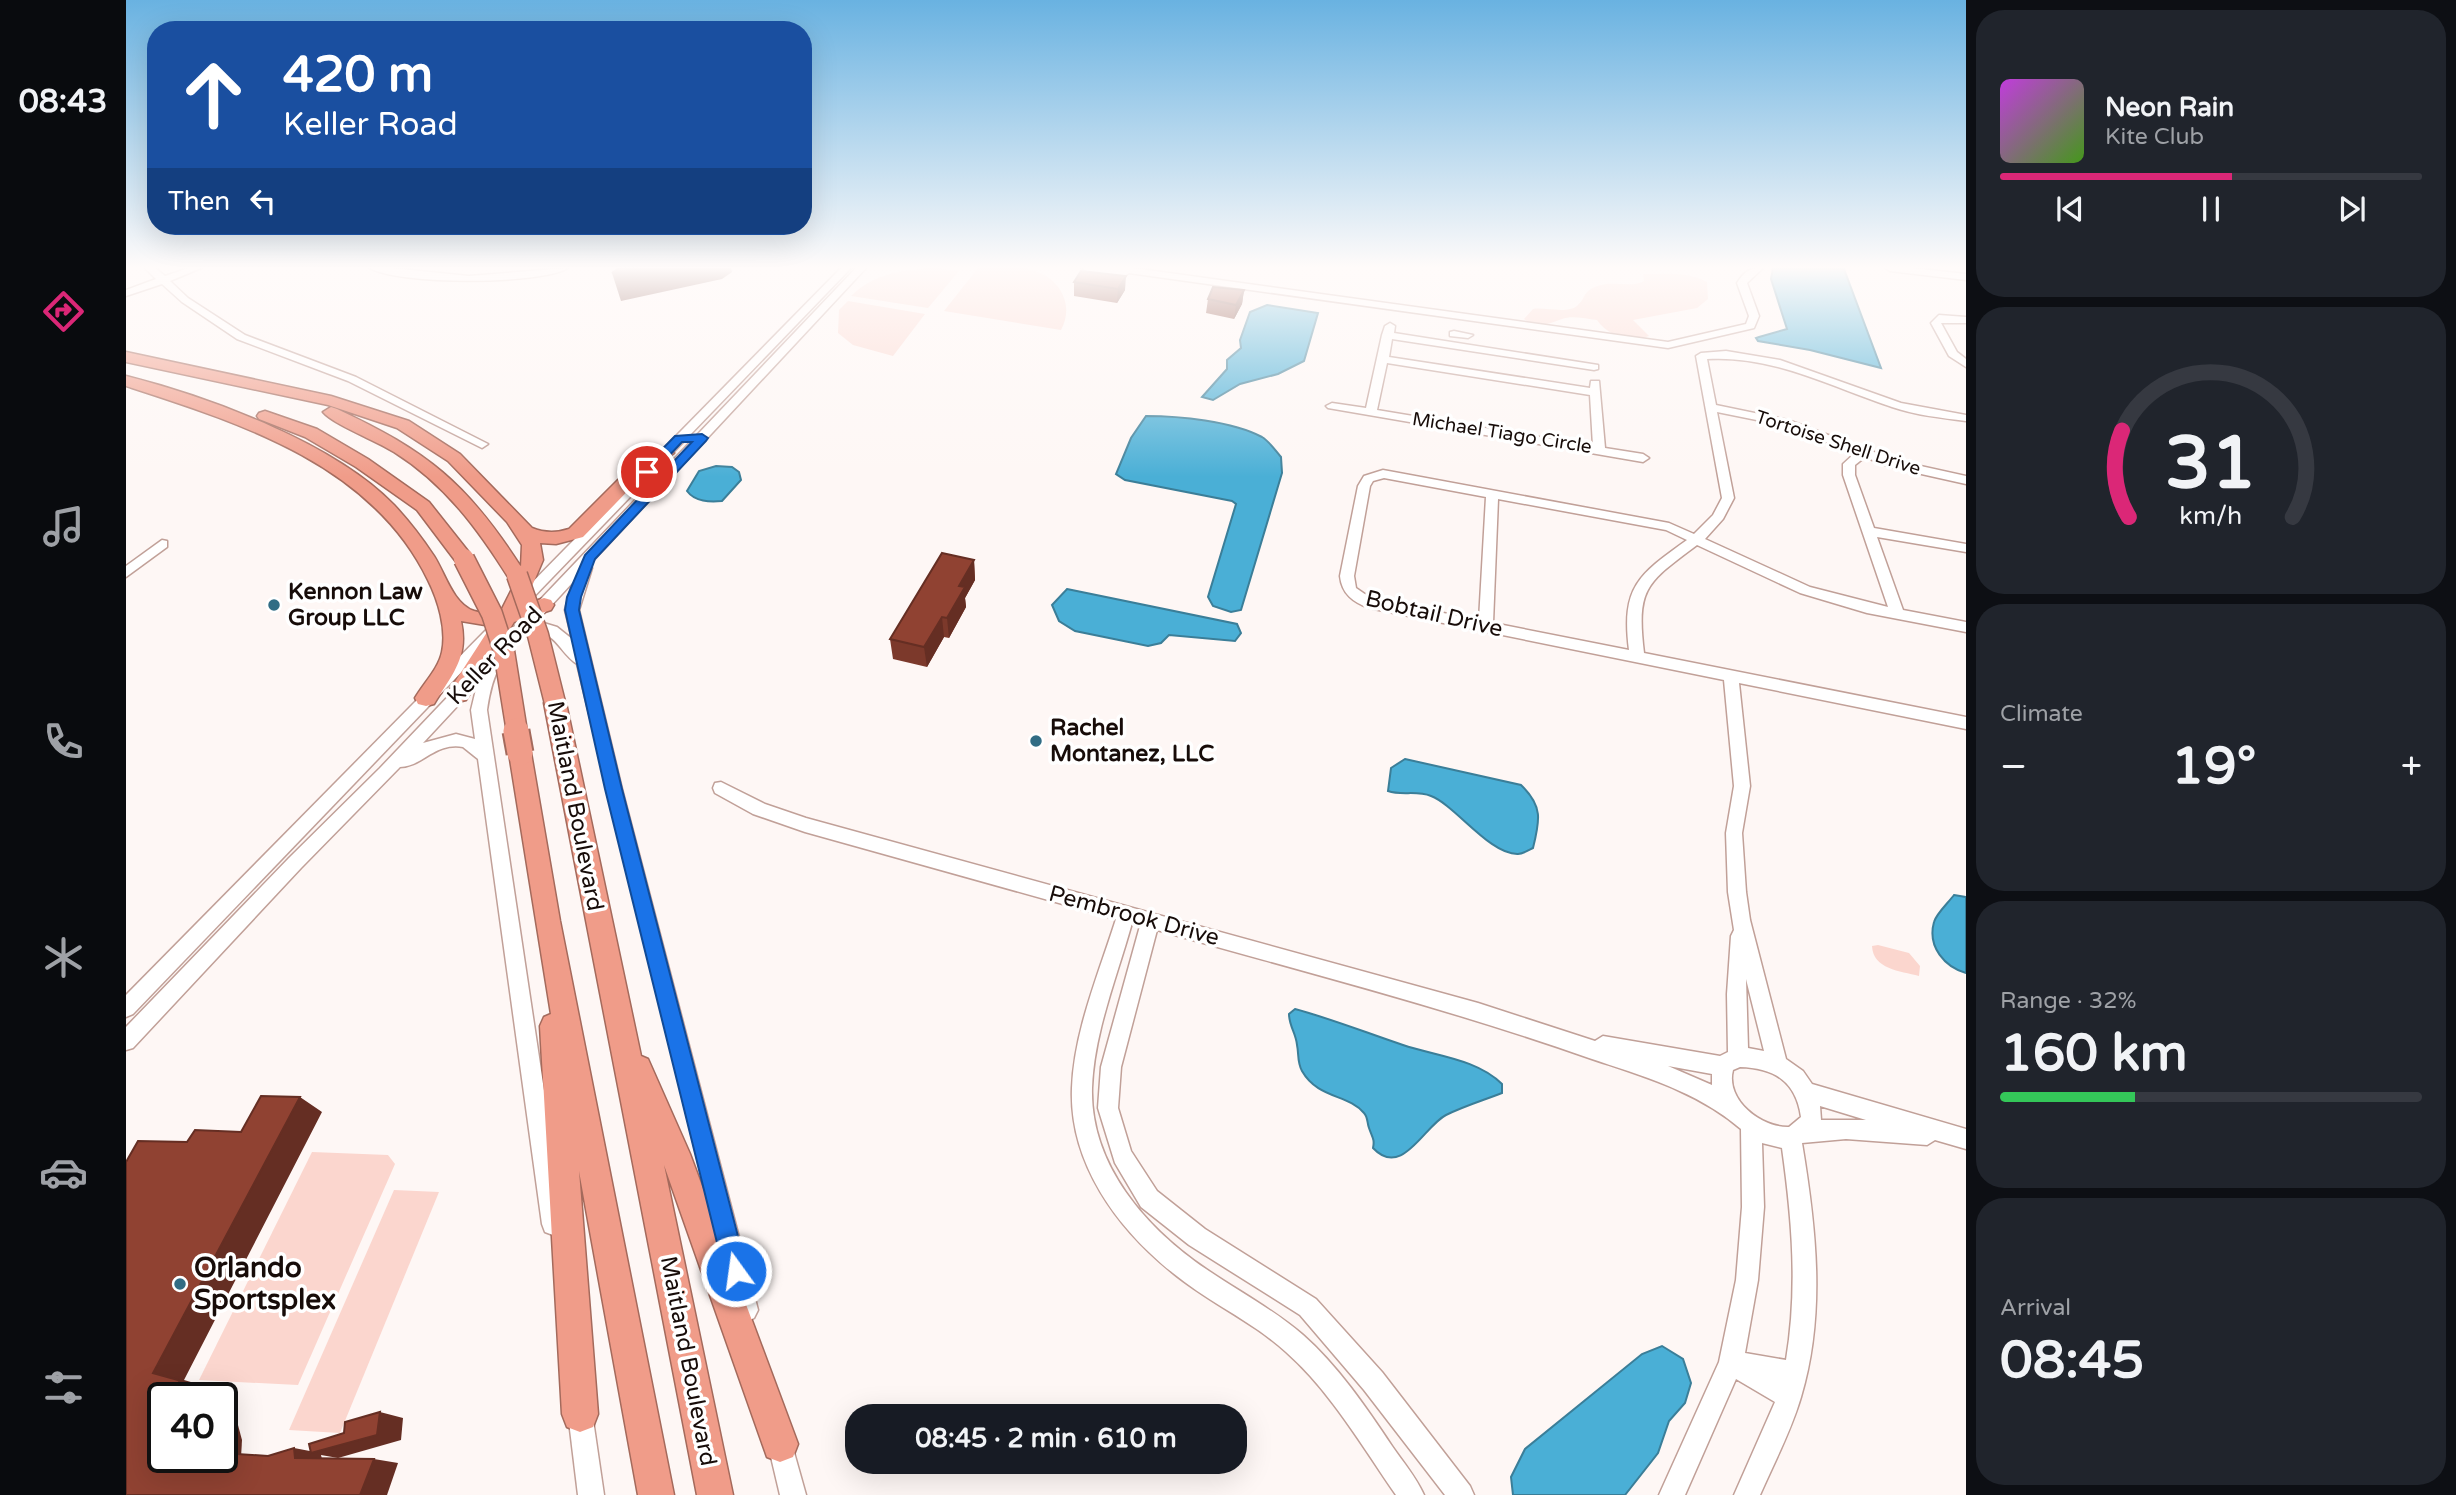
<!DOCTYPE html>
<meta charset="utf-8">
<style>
body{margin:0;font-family:"Varela Round",sans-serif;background:#20242c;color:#f1f3f6;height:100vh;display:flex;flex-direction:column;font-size:26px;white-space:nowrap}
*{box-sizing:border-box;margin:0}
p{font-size:23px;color:#9ea1a6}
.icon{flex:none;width:38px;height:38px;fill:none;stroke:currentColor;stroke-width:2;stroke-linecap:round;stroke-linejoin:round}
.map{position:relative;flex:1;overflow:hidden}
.drawer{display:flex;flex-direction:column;gap:10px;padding:10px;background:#0d0f14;width:490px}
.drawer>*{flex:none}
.guide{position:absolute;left:21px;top:21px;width:665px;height:214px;border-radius:28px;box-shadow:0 7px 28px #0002;background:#1a4fa0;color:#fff;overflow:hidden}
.speed{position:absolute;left:21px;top:1382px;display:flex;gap:14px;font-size:35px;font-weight:700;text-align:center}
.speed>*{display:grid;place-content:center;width:91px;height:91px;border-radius:50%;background:#171b24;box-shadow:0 7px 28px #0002;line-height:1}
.speed .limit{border:4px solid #111;border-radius:10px;background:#fff;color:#111}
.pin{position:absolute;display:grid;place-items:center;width:60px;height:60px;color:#fff;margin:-30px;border:4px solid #fff;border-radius:50%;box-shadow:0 2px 7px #0007}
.me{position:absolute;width:77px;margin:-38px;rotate:346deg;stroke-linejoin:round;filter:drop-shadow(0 0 5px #0008)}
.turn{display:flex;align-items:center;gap:24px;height:147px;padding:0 21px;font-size:32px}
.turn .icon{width:91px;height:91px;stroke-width:2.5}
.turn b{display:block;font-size:49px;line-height:60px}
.then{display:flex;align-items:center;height:66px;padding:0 21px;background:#0003;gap:14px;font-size:26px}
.big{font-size:52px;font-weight:700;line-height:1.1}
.drawer .tile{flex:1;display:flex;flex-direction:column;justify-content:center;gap:10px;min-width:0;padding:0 24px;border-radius:28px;background:#20242c}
.drawer .dial{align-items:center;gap:0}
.dial svg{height:182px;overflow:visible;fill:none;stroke:#363941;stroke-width:7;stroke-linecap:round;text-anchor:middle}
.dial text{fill:#f1f3f6;stroke:none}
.song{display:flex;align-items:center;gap:21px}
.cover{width:84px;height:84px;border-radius:10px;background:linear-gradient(135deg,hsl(290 70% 55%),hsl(100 70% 35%))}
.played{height:7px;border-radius:4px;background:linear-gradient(90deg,#db2777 55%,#363941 55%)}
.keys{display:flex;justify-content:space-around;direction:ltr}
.heat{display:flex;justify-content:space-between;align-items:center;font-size:38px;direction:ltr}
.charge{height:10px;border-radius:5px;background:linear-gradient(90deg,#34c759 32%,#363941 0)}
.trip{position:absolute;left:719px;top:1404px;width:402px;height:70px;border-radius:28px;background:#171b24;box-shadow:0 7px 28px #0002;font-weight:700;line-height:70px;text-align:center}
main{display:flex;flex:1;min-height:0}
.tabs{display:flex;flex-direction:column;width:126px;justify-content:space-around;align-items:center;background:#090b0e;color:#9ea1a6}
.tabs .icon{width:49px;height:49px}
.tabs .on{color:#db2777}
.tabs b{font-size:32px;color:#f1f3f6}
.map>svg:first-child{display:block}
.green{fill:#fbd6ce}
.water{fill:#4aafd6;stroke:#3b7e98;stroke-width:2}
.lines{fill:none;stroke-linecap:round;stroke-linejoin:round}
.minor-casing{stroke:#c1a098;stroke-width:3}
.highway-casing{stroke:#a46a5c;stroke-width:3}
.minor{fill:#fff;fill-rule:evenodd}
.highway{fill:#f09c89;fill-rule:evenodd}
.highway-bridge-far1-casing{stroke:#a46a5c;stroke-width:23;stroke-linecap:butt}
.highway-bridge-casing{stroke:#a46a5c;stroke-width:29;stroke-linecap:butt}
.highway-bridge-far1{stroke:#f09c89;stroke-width:20}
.highway-bridge{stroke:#f09c89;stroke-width:25}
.wall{fill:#7c392b}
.shaded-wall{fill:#652e23}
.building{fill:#904232;stroke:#652e23;stroke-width:2}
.route{fill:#1a73e8;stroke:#114b97;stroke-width:2}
.poi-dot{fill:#316c84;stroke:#fff;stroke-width:2.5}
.labels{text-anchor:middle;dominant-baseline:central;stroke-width:7;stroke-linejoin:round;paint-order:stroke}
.far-street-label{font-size:19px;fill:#170c09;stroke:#fff}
.poi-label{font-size:23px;font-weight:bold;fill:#170c09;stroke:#fff;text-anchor:start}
.street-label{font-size:23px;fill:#170c09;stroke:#fff}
.near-poi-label{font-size:28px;font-weight:bold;fill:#170c09;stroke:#fff;text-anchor:start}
</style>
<main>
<nav class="tabs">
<b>08:43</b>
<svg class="icon on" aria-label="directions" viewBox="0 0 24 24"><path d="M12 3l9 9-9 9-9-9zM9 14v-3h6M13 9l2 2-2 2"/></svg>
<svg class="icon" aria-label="music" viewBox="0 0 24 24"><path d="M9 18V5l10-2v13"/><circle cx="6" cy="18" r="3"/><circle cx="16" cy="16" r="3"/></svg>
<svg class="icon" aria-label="phone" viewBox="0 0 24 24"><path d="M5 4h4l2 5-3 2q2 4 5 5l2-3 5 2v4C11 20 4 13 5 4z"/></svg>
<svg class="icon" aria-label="climate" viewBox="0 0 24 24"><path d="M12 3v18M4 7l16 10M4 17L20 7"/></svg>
<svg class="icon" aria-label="car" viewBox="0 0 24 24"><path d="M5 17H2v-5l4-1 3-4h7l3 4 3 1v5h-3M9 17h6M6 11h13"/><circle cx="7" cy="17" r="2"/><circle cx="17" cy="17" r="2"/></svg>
<svg class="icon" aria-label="filters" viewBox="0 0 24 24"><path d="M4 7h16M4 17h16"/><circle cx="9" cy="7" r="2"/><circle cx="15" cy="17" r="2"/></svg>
</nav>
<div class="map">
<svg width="1840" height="1495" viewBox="0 0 1840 1495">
<rect width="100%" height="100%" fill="#fef7f5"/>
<g class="green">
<path d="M 810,268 L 833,271 L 802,308 L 725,296 C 748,273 779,269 810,268 Z"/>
<path d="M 852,268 C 866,268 882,266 896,268 C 928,271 951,300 935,330 L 818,311 Z"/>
<path d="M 1517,274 C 1537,274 1562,271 1581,282 L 1582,299 L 1571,308 L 1507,320 L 1523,336 C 1504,343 1482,336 1471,320 C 1460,319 1446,315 1436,319 C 1423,324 1411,329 1398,319 L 1407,309 C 1419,307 1441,314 1451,306 C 1461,297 1456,290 1475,285 C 1489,281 1505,288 1518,281 Z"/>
<path d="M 722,301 L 799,314 L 767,356 L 727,345 L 712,333 L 713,310 Z"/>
<path d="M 1752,945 L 1783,953 L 1794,966 L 1793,976 C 1774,971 1747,969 1746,946 Z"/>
<path d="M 186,1152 L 262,1155 L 269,1164 L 172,1385 L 73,1380 Z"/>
<path d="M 268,1190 L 313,1192 L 214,1433 L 163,1430 Z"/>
</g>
<g class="water">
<path d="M 1647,268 L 1718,269 L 1755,368 L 1684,350 L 1632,341 L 1630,338 L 1633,337 L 1661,329 L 1645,279 Z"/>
<path d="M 1141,305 L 1192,313 L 1178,361 L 1152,374 L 1114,384 L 1087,400 L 1076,397 L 1101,369 L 1101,360 L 1115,348 L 1114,340 L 1124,312 Z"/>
<path d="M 1020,416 C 1053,416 1106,421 1136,437 C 1143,441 1149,450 1155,457 L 1156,473 L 1115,610 L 1105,612 L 1087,606 L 1082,597 L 1110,504 L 1106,501 L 999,480 L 990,474 L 1005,438 Z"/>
<path d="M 590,466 L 606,467 L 613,472 L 615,480 L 596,501 C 584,502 569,502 561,491 L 573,471 Z"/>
<path d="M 941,589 L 1111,624 L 1115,633 L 1109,641 L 1043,635 L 1035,643 L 1022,646 L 949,631 L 933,621 L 926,605 Z"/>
<path d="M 1279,759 L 1395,785 C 1417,806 1414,820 1407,848 C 1403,850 1397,854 1392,854 C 1364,855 1329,805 1305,796 C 1290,790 1276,796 1262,791 L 1265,768 Z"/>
<path d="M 1828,895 L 1840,897 L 1840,973 C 1819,967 1801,947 1808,922 C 1810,914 1822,903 1828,895 Z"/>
<path d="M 1169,1009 C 1206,1019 1241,1033 1277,1045 C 1310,1056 1351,1059 1376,1084 L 1376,1093 C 1358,1100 1338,1106 1320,1115 C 1298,1126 1276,1179 1247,1148 C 1249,1139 1246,1137 1243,1128 C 1241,1123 1242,1117 1238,1113 C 1222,1094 1192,1099 1176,1071 C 1171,1062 1173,1054 1171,1045 C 1170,1033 1163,1026 1163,1014 Z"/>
<path d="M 1536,1346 L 1557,1359 L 1565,1383 L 1559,1403 L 1543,1421 L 1532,1453 L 1499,1495 L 1387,1495 L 1385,1477 L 1399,1449 L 1516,1354 Z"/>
</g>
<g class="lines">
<g class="minor-casing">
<g id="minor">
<path d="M 19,268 L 29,268 L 39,276 L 63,268 L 75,268 L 44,281 L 62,298 L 119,335 L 230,377 L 362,444 L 356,448 L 222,381 L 111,339 L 56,302 L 36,284 L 0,296 L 0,290 L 30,279 Z"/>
<path d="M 244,268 L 265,268 L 343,276 L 442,268 C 415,285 271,285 244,268 Z"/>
<path d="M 715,268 L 725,268 L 397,608 L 387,608 L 385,605 L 387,602 Z"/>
<path d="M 730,268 L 740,268 L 463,565 L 466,568 L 453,610 L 496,789 L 632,1310 L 628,1318 L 620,1322 L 612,1318 L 608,1310 L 451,664 C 432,651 433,634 403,629 C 376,659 367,669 361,710 L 438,1224 L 435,1232 L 427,1235 L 419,1232 L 416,1224 L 352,759 L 337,747 C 309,742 296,767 274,767 L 175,868 L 7,1048 L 0,1050 L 0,1027 L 163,858 L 254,768 ZM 447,582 L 439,610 L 446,639 L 431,627 L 411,621 ZM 351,685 L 345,710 L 349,739 L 330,734 L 297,743 Z"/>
<path d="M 956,268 L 1007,268 L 1542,342 L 1620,324 L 1623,316 L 1611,283 C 1618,272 1624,267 1637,268 L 1621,283 L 1633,316 L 1628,328 L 1542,348 L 1003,273 L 998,276 L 961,271 Z"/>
<path d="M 1759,268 L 1785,268 L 1840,274 L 1840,280 L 1764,271 Z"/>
<path d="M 1813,315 L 1840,317 L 1840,323 L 1815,323 L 1831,352 L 1840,359 L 1840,367 L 1823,356 L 1805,323 Z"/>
<path d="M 1264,323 L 1269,326 L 1268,333 L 1472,365 L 1472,369 L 1468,370 L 1266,339 L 1263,357 L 1464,388 L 1465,381 L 1473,381 L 1479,448 L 1517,454 L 1523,458 L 1517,462 L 1202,408 L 1200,406 L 1206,403 L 1240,408 L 1256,335 L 1259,326 ZM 1261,363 L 1464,395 L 1467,446 L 1251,410 Z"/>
<path d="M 1328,331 L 1347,335 L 1342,338 L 1324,336 L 1324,332 Z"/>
<path d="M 1600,351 L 1654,360 L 1775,403 L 1840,415 L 1840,421 C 1815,418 1790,415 1766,407 C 1705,387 1647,355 1581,359 L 1590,405 L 1662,420 L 1772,461 L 1840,476 L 1840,484 L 1764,467 L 1739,457 L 1729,465 L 1729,475 L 1748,528 L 1840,544 L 1840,552 L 1751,537 L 1777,610 L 1840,622 L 1840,632 L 1741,613 L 1674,593 L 1571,545 C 1521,583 1510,587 1518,653 L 1840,717 L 1840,729 L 1613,683 L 1624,786 L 1616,833 L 1620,892 L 1624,920 L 1660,1059 L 1677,1071 L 1686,1084 L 1840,1129 L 1840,1149 L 1809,1140 L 1801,1145 L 1720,1139 L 1676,1143 C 1690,1227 1700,1314 1675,1397 C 1665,1431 1648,1463 1634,1495 L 1608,1495 L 1649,1402 L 1610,1379 L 1559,1495 L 1533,1495 L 1593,1362 L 1610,1280 L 1616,1207 L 1615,1129 C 1571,1091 1516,1076 1463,1058 C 1321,1008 1175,971 1031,930 L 995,1067 L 992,1108 L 1005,1151 L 1031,1191 L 1079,1229 L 1190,1299 L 1256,1372 L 1344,1486 L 1348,1495 L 1319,1495 L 1238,1390 L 1174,1315 L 1063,1245 L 1015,1207 L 989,1163 L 972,1108 L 975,1067 L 1014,926 L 1006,923 C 991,977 968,1032 966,1088 C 964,1165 1020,1228 1080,1269 C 1112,1291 1147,1309 1177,1335 C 1212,1366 1240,1407 1266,1446 C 1277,1462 1290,1477 1298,1495 L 1270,1495 C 1236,1446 1205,1392 1160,1352 C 1126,1321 1082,1302 1047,1273 C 991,1228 943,1163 946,1088 C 948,1031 973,973 990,919 L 679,832 L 627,814 L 589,793 L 587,788 L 589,783 L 595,782 L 639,804 L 680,818 L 1352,1003 L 1469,1041 L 1477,1036 L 1594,1056 L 1602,1052 L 1601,994 L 1605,936 L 1608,930 L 1602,892 L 1600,833 L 1608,786 L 1598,680 L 1243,608 C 1227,602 1216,594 1214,576 L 1232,486 L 1238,476 L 1257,470 L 1543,523 L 1568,534 L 1587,515 L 1596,498 L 1570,356 L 1575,353 ZM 1591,412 L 1655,425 L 1729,453 L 1717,464 L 1717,475 L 1762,607 L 1684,587 L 1579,539 L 1597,519 L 1608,498 ZM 1258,478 L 1360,497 L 1353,620 L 1246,599 L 1230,588 L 1228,576 L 1244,486 L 1247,481 ZM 1372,499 L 1540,530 L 1561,540 C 1512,575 1495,587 1503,650 L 1367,623 ZM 1620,979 L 1638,1051 L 1622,1048 ZM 1542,1066 L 1586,1074 L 1586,1085 ZM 1614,1067 C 1648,1068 1670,1081 1675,1117 L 1663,1127 C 1636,1128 1599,1100 1607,1070 ZM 1694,1106 L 1740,1120 L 1695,1120 ZM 1636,1143 L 1656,1148 C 1666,1219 1672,1289 1660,1360 L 1619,1353 L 1632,1280 L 1638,1207 Z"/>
<path d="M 36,540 L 41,541 L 41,547 L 0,577 L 0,566 Z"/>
<path d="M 367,626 L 374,631 L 372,634 L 7,1014 L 0,1017 L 0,995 L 362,628 Z"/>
<path d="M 454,1401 L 463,1404 L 466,1413 L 478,1495 L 452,1495 L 442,1413 L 445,1404 Z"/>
<path d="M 653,1428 L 662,1431 L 680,1495 L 654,1495 L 641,1440 L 644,1431 Z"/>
</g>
</g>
<g class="highway-casing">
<g id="highway">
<path d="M 0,352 L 205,396 L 283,421 L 334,454 L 406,528 C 418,533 431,533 443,529 L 510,462 L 539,448 L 548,453 L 522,470 L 457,537 L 430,544 L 414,543 L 417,560 L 398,605 L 418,598 L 425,600 L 428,605 L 425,610 L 388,622 L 340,700 L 332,702 L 324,700 L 321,694 L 365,626 L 335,621 C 343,658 326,674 308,704 L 300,706 L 292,704 L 289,698 C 297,684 313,668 316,652 C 321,629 312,600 302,580 C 246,464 114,423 0,386 L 0,376 C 83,397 208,443 268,505 C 283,521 296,538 308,556 C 319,573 327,604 348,611 C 356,614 366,613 375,611 L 390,581 L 384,580 C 352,529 319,484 268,452 C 251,441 208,425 197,412 L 205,407 L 211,409 C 301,451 341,483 395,567 L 396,545 L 381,522 L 322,461 L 271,428 L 202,405 L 0,362 Z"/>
<path d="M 139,411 L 191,429 L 242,459 L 303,502 L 345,555 L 348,559 L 345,563 L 331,563 L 291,510 L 230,467 L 179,437 L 133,419 L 131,416 L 133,413 Z"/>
<path d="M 429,695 L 437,697 L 440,703 L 515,1056 L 522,1059 L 564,1154 L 672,1444 L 667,1457 L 654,1462 L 641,1457 L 538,1165 L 607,1495 L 571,1495 L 418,703 L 421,697 Z"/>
<path d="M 394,744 L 402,747 L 405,753 L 434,921 L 548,1495 L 512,1495 L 453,1171 L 472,1414 L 467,1427 L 454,1432 L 441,1427 L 436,1414 L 414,1026 L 418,1017 L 425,1014 L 383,753 L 386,747 Z"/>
</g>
</g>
<use href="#minor" class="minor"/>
<use href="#highway" class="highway"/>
<g class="highway-bridge-far1-casing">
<g id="highway-bridge-far1">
<path d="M 338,559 L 366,614 L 378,651 L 391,732"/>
<path d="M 391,575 L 412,635 L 429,703"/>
</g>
</g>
<g class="highway-bridge-casing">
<path id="highway-bridge" d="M 390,731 L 394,753"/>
</g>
<use href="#highway-bridge-far1" class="highway-bridge-far1"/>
<use href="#highway-bridge" class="highway-bridge"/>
</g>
<g class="wall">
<path d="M 948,282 L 999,290 L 991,303 L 948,296 Z"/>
<path d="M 1118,290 L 1116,304 L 1108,319 L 1080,313 L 1082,299 Z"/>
<path d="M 848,560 L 849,580 L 839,598 L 840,607 L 823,638 L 818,637 L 801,667 L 767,659 L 764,639 Z"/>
</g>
<g class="shaded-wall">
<path d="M 513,268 L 605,268 L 606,272 L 596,279 L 495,301 L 486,273 Z"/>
<path d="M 1000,276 L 999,290 L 991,303 L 992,289 Z"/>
<path d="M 1118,290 L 1116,304 L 1108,319 L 1110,305 Z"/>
<path d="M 848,560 L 849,580 L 839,598 L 840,607 L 823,638 L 821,618 L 833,586 Z"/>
<path d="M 816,617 L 818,637 L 801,667 L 798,647 Z"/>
<path d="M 174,1097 L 196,1112 L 58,1380 L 82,1387 L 93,1398 L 70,1398 L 27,1373 Z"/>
<path d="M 96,1401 L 109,1414 L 116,1440 L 115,1458 L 96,1454 Z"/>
<path d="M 254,1412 L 277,1418 L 275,1440 L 212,1458 L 195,1455 L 197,1463 L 169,1458 L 168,1448 L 189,1452 Z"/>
<path d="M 248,1459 L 272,1463 L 261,1495 L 234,1495 Z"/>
</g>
<g class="building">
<path d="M 493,268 L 513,268 L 486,273 Z"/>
<path d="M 955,271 L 1000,276 L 992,289 L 948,282 Z"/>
<path d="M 1087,287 L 1118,290 L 1110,305 L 1082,299 Z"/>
<path d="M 816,553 L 848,560 L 833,586 L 839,587 L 821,618 L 816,617 L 798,647 L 764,639 Z"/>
<path d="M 135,1096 L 174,1097 L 27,1373 L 52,1380 L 70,1398 L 37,1398 L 37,1458 L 96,1458 L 96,1453 L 142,1456 L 168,1448 L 169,1458 L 248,1459 L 234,1495 L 0,1495 L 0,1162 L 12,1141 L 61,1142 L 69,1130 L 115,1132 Z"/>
<path d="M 254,1412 L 251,1435 L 185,1453 L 183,1444 L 218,1433 L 219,1422 Z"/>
</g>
<linearGradient id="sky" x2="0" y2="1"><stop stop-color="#69b2e1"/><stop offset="0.56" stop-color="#fffbfa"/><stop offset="1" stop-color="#fffbfa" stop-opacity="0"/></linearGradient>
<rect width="1840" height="477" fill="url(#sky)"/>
<path class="route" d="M 576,434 L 582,438 L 580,441 L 469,559 L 455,597 L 453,610 L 496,789 L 621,1271 L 618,1279 L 610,1282 L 602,1279 L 598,1271 L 479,789 L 439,610 L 441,597 L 459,555 L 566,442 L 556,442 L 525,475 L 516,475 L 516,470 L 549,436 Z"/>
<g class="poi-dot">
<circle cx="148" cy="605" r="7"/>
<circle cx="910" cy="741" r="7"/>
<circle cx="54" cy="1284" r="7"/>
</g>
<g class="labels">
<g class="far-street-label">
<text transform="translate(1376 433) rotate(9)">Michael Tiago Circle</text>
<text transform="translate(1712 443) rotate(18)">Tortoise Shell Drive</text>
</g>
<g class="poi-label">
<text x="162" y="592">Kennon Law<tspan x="162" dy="26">Group LLC</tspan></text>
<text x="924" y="728">Rachel<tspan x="924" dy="26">Montanez, LLC</tspan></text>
</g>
<g class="street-label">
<text transform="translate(1308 614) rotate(13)">Bobtail Drive</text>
<text transform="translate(369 656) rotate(-46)">Keller Road</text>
<text transform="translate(449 806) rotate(79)">Maitland Boulevard</text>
<text transform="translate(1008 916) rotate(15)">Pembrook Drive</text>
<text transform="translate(562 1361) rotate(79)">Maitland Boulevard</text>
</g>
<g class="near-poi-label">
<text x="68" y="1268">Orlando<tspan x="68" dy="32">Sportsplex</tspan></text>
</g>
</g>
</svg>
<div class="speed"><div class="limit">40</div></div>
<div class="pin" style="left:521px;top:472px;background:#d93025"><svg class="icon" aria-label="arrive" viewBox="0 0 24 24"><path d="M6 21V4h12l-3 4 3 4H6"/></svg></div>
<svg class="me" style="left:610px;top:1271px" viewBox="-20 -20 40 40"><circle r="17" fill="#1a73e8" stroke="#fff" stroke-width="3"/><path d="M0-11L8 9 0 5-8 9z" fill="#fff"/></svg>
<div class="trip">08:45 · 2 min · 610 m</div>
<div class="guide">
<div class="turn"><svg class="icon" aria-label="ahead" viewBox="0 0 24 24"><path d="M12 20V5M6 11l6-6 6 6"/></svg><div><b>420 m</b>Keller Road</div></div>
<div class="then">Then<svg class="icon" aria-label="left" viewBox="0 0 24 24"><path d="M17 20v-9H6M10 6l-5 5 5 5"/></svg></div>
</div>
</div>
<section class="drawer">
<div class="tile">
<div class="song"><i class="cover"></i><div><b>Neon Rain</b><p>Kite Club</p></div></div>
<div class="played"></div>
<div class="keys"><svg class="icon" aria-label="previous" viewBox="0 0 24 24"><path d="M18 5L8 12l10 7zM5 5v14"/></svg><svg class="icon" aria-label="pause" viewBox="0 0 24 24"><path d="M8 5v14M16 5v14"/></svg><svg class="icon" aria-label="next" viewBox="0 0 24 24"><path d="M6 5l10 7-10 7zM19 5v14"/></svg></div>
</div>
<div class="tile dial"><svg viewBox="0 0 100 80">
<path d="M14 69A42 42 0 1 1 86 69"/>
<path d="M14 69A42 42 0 0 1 11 31" stroke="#db2777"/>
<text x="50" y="56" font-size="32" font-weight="700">31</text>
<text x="50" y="72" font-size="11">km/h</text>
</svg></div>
<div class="tile"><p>Climate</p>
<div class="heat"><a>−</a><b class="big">19°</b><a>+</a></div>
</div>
<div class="tile"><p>Range · 32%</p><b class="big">160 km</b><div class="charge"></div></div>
<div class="tile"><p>Arrival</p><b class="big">08:45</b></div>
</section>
</main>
